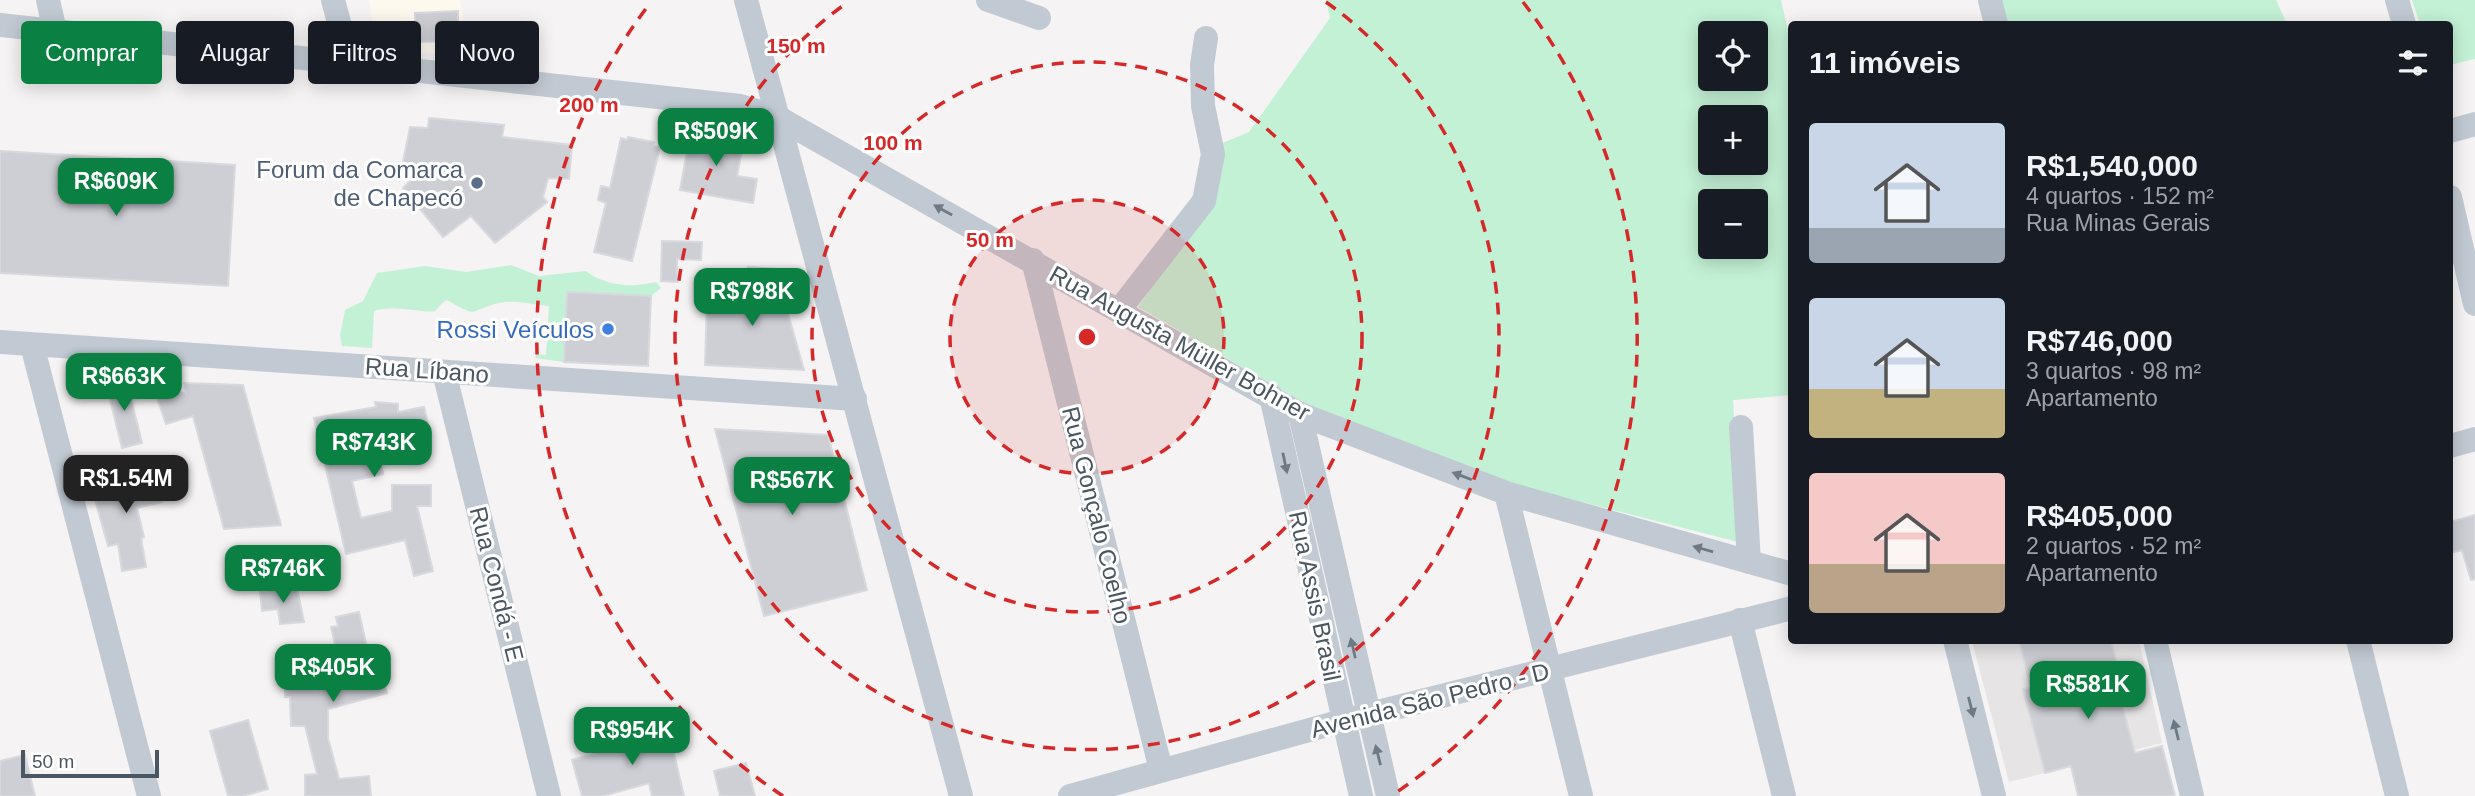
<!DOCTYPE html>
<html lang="pt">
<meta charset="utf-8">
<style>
:root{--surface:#171b24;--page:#242831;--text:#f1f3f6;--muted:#9ea1a6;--accent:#0b8043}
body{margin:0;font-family:Helvetica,sans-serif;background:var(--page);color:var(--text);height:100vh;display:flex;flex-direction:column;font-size:26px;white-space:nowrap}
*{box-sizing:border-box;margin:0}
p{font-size:23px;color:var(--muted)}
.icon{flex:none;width:38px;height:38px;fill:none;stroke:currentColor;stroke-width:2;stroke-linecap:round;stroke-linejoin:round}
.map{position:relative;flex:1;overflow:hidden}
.drawer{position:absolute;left:1788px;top:21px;width:665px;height:623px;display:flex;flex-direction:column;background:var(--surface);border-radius:7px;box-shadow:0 4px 18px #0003}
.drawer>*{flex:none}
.top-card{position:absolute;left:21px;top:21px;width:665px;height:63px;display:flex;gap:14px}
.fabs{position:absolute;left:1698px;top:21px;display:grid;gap:14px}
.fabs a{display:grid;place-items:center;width:70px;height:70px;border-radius:7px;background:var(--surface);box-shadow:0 4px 18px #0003;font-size:35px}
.scale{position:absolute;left:21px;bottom:18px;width:138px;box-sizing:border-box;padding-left:7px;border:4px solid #4a5661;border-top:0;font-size:19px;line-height:24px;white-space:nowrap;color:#4a5661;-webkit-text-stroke:5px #fff;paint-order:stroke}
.price{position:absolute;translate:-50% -60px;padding:0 16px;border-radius:14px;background:var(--accent);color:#fff;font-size:23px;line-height:46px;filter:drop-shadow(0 2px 4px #0008)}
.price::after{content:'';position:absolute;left:50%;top:42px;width:21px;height:16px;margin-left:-10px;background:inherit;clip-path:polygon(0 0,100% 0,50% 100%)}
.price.active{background:#222;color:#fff}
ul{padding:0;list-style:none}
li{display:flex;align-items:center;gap:21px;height:175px;padding:0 21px}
li span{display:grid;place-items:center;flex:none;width:196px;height:140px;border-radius:7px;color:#555}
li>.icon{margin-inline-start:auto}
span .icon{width:84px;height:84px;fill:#fffc;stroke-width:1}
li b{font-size:30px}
h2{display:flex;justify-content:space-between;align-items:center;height:84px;padding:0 21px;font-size:30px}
.pill{padding:0 24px;border-radius:7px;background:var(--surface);box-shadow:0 4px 18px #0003;font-size:24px;line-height:63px}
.pill.active{background:var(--accent);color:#fff}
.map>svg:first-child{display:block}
</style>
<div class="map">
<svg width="2475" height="796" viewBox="0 0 2475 796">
<rect width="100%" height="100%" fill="#f5f3f3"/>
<path fill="#fdf9ef" d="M 369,0 L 460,0 L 470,58 L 377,48 Z"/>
<path fill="#e6e4e5" d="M 1972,641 L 2139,641 L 2162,743 L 2009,782 Z"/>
<g fill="#c3f1d5" fill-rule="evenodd">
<path d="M 1326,0 L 1781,0 L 1792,49 L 1792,395 L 1733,400 L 1742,543 L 1512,484 L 1307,404 L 1138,307 L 1212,201 L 1218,145 L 1249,132 L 1330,18 ZM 1710,33 L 1755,33 L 1755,79 L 1710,79 ZM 1710,117 L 1755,117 L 1755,163 L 1710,163 ZM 1710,201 L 1755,201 L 1755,247 L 1710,247 Z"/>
<path d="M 1997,0 L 2276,0 L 2287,24 L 2003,24 Z"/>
<path d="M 2412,0 L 2475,0 L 2475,59 L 2450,65 L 2450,24 L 2420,24 Z"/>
<path d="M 511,265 L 539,276 L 586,271 C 605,286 632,288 656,282 L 661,288 L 651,296 L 567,293 L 564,362 L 535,358 L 536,354 L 546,355 L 549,306 C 535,305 513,299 499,303 C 467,311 480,319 447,300 C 440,303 440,307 435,311 C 430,314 393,304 374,311 L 372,348 L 342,346 L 340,335 L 345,310 L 363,301 L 377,273 L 425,266 L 466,272 Z"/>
</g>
<g fill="#cdcfd5" stroke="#d7d9de" stroke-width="2">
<path d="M 458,11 L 458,41 L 416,42 L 415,13 Z"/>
<path d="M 429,118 L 504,125 L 502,137 L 572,145 L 569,179 L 548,178 L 543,197 L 547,202 L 495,243 L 471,216 L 443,237 L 403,188 L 424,167 L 403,162 L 410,127 L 428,128 Z"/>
<path d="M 691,130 L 744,139 L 737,176 L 757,179 L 753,203 L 680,190 Z"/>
<path d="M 628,137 L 654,142 L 653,146 L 660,147 L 632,261 L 594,252 L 606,203 L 598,200 L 601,186 L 610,188 L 621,138 L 627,140 Z"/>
<path d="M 0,151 L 235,165 L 228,286 L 0,273 Z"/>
<path d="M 662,241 L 702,242 L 701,260 L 677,259 L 677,282 L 661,281 Z"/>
<path d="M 748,267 L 777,269 L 776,303 L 785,303 L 804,370 L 705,365 L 707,301 L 746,302 Z"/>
<path d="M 567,292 L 651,296 L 648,366 L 564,362 Z"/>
<path d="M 126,379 L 142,443 L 122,448 L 106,383 Z"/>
<path d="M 184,383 L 243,385 L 281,525 L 224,529 L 193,416 L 166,424 L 154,389 L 186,393 Z"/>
<path d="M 375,402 L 398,404 L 398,412 L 424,407 L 430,433 L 403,439 L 402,433 L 375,439 L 383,474 L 352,481 L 361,518 L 392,511 L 392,485 L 431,485 L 431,506 L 417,506 L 433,571 L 414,576 L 405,540 L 346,554 L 314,418 L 376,407 Z"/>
<path d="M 715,429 L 828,435 L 867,590 L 764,616 Z"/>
<path d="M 156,474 L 162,502 L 137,508 L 144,537 L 141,538 L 146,567 L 122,571 L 118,544 L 108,546 L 91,485 Z"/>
<path d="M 2475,515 L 2475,579 L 2471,580 L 2462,550 L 2450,553 L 2450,522 Z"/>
<path d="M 297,588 L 304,622 L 280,624 L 278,609 L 262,611 L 260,591 Z"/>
<path d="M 359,612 L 370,661 L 373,660 L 377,673 L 381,672 L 387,693 L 328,709 L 328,738 L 339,779 L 369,776 L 371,796 L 305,796 L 305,775 L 317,774 L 305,726 L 291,726 L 290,697 L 285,697 L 285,665 L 340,666 L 331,627 L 338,626 L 336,617 Z"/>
<path d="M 2019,640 L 2111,640 L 2117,665 L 2112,667 L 2135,753 L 2162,746 L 2175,796 L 2078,796 L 2071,766 L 2045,773 L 2023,689 L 2031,688 Z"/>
<path d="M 248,720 L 268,789 L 243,796 L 228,796 L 210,731 Z"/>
<path d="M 667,724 L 684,796 L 652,796 L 649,783 L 603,796 L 582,796 L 572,760 L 639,741 L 637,732 Z"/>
<path d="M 25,755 L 35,796 L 0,796 L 0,761 Z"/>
<path d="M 746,763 L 755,796 L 720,796 L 714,771 Z"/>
</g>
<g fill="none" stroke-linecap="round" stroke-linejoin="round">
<g stroke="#c1cad2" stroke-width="24">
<path d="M 48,0 L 55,31"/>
<path d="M 333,0 L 350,63"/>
<path d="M 746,0 L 961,796"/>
<path d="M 988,0 L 1039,18"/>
<path d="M 1990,0 L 1996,24"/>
<path d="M 2397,0 L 2404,24"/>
<path d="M 0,25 L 740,106 L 777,117 L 1300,414 L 1506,493 L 1792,574"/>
<path d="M 2450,131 L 2475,124"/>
<path d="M 2450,197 L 2475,304"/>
<path d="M 1033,260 L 1161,770"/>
<path d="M 1120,309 L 1204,201 L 1213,154 L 1203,106 L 1202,65 L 1206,38"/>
<path d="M 0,342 L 855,399"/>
<path d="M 32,345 L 149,796"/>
<path d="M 444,372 L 549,796"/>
<path d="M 1271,396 L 1361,796"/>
<path d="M 1300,414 L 1388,796"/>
<path d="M 1741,427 L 1749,562"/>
<path d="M 2450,446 L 2475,439"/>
<path d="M 1506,493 L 1581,796"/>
<path d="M 1740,620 L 1784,796"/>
<path d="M 1955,640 L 1994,796"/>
<path d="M 2155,640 L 2192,796"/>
<path d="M 2358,640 L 2397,796"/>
<path d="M 1070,796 L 1342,721 L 1792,608"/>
</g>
</g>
<defs><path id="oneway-solid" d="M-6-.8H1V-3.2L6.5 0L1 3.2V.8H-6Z" transform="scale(1.75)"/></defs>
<g fill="#6e7983">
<use href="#oneway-solid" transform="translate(943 210) rotate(-151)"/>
<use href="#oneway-solid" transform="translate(1285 463) rotate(78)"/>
<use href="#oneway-solid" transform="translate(1462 476) rotate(-159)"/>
<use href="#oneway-solid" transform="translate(1703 549) rotate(-164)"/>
<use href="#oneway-solid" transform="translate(1353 648) rotate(-103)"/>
<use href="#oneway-solid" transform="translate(1971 707) rotate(76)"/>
<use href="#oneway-solid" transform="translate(2176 730) rotate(-104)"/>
<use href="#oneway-solid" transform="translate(1378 755) rotate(-104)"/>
</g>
<circle cx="1087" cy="337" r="137" fill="#d62828" fill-opacity=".12"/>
<g fill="none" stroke="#d62828" stroke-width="3.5" stroke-dasharray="12 9">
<circle cx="1087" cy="337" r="137"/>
<circle cx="1087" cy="337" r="275"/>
<path d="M1326 2A412 412 0 1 1 848 2"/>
<path d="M783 796A550 550 0 0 1 651 2M1523 2A550 550 0 0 1 1391 796"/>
</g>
<circle fill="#5c6f8a" stroke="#fff" stroke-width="2.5" cx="477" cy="183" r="7"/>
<circle fill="#3f7fe0" stroke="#fff" stroke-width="2.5" cx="608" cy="329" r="7"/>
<g text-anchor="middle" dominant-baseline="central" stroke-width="6" stroke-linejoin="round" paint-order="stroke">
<g font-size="24" fill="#4e5e75" stroke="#fff" text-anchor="end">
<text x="463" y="169">Forum da Comarca<tspan x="463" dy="28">de Chapecó</tspan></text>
</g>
<g font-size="24" fill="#366cbe" stroke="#fff" text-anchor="end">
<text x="594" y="329">Rossi Veículos</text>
</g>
<g font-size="24" fill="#4a5661" stroke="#fff">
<text transform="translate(1180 343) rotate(29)">Rua Augusta Müller Bohner</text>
<text transform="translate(427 370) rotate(4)">Rua Líbano</text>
<text transform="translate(1097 515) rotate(76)">Rua Gonçalo Coelho</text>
<text transform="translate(497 584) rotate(76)">Rua Condá - E</text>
<text transform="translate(1315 596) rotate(78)">Rua Assis Brasil</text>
<text transform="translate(1430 700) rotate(-14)">Avenida São Pedro - D</text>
</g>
</g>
<circle cx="1087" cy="337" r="10" fill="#d62828" stroke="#fff" stroke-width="3.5"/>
<g font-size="21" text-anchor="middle" font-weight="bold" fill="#d62828" stroke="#fff" stroke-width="6" stroke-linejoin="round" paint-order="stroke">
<text x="796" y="53">150 m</text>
<text x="589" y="112">200 m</text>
<text x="893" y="150">100 m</text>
<text x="990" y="247">50 m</text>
</g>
</svg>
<div class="fabs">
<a><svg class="icon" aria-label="locate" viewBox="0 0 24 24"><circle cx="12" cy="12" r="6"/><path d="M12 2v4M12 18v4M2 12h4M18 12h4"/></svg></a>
<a>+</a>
<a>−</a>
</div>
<div class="scale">50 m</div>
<b class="price" style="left:716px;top:168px">R$509K</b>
<b class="price" style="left:116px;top:218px">R$609K</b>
<b class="price" style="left:752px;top:328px">R$798K</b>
<b class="price" style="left:124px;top:413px">R$663K</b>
<b class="price" style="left:374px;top:479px">R$743K</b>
<b class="price active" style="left:126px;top:515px">R$1.54M</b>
<b class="price" style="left:792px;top:517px">R$567K</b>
<b class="price" style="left:283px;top:605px">R$746K</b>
<b class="price" style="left:333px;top:704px">R$405K</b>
<b class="price" style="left:2088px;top:721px">R$581K</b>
<b class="price" style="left:632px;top:767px">R$954K</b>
<div class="top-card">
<a class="pill active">Comprar</a>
<a class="pill">Alugar</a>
<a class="pill">Filtros</a>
<a class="pill">Novo</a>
</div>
<section class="drawer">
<h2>11 imóveis<svg class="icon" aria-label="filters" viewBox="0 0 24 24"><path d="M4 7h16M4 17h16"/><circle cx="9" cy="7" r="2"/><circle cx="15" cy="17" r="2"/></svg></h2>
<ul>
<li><span style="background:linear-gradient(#c9d6e8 75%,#9aa5b1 0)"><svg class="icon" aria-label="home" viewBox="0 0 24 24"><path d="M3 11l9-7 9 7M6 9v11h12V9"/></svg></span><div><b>R$1,540,000</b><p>4 quartos · 152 m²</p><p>Rua Minas Gerais</p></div></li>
<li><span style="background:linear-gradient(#c9d6e8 65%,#c2b280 0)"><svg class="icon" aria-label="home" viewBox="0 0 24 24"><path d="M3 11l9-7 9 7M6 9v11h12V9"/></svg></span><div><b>R$746,000</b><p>3 quartos · 98 m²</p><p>Apartamento</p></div></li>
<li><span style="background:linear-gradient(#f6c9c9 65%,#b9a48a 0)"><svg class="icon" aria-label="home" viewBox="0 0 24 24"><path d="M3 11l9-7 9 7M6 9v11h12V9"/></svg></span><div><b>R$405,000</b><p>2 quartos · 52 m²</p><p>Apartamento</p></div></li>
</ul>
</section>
</div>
